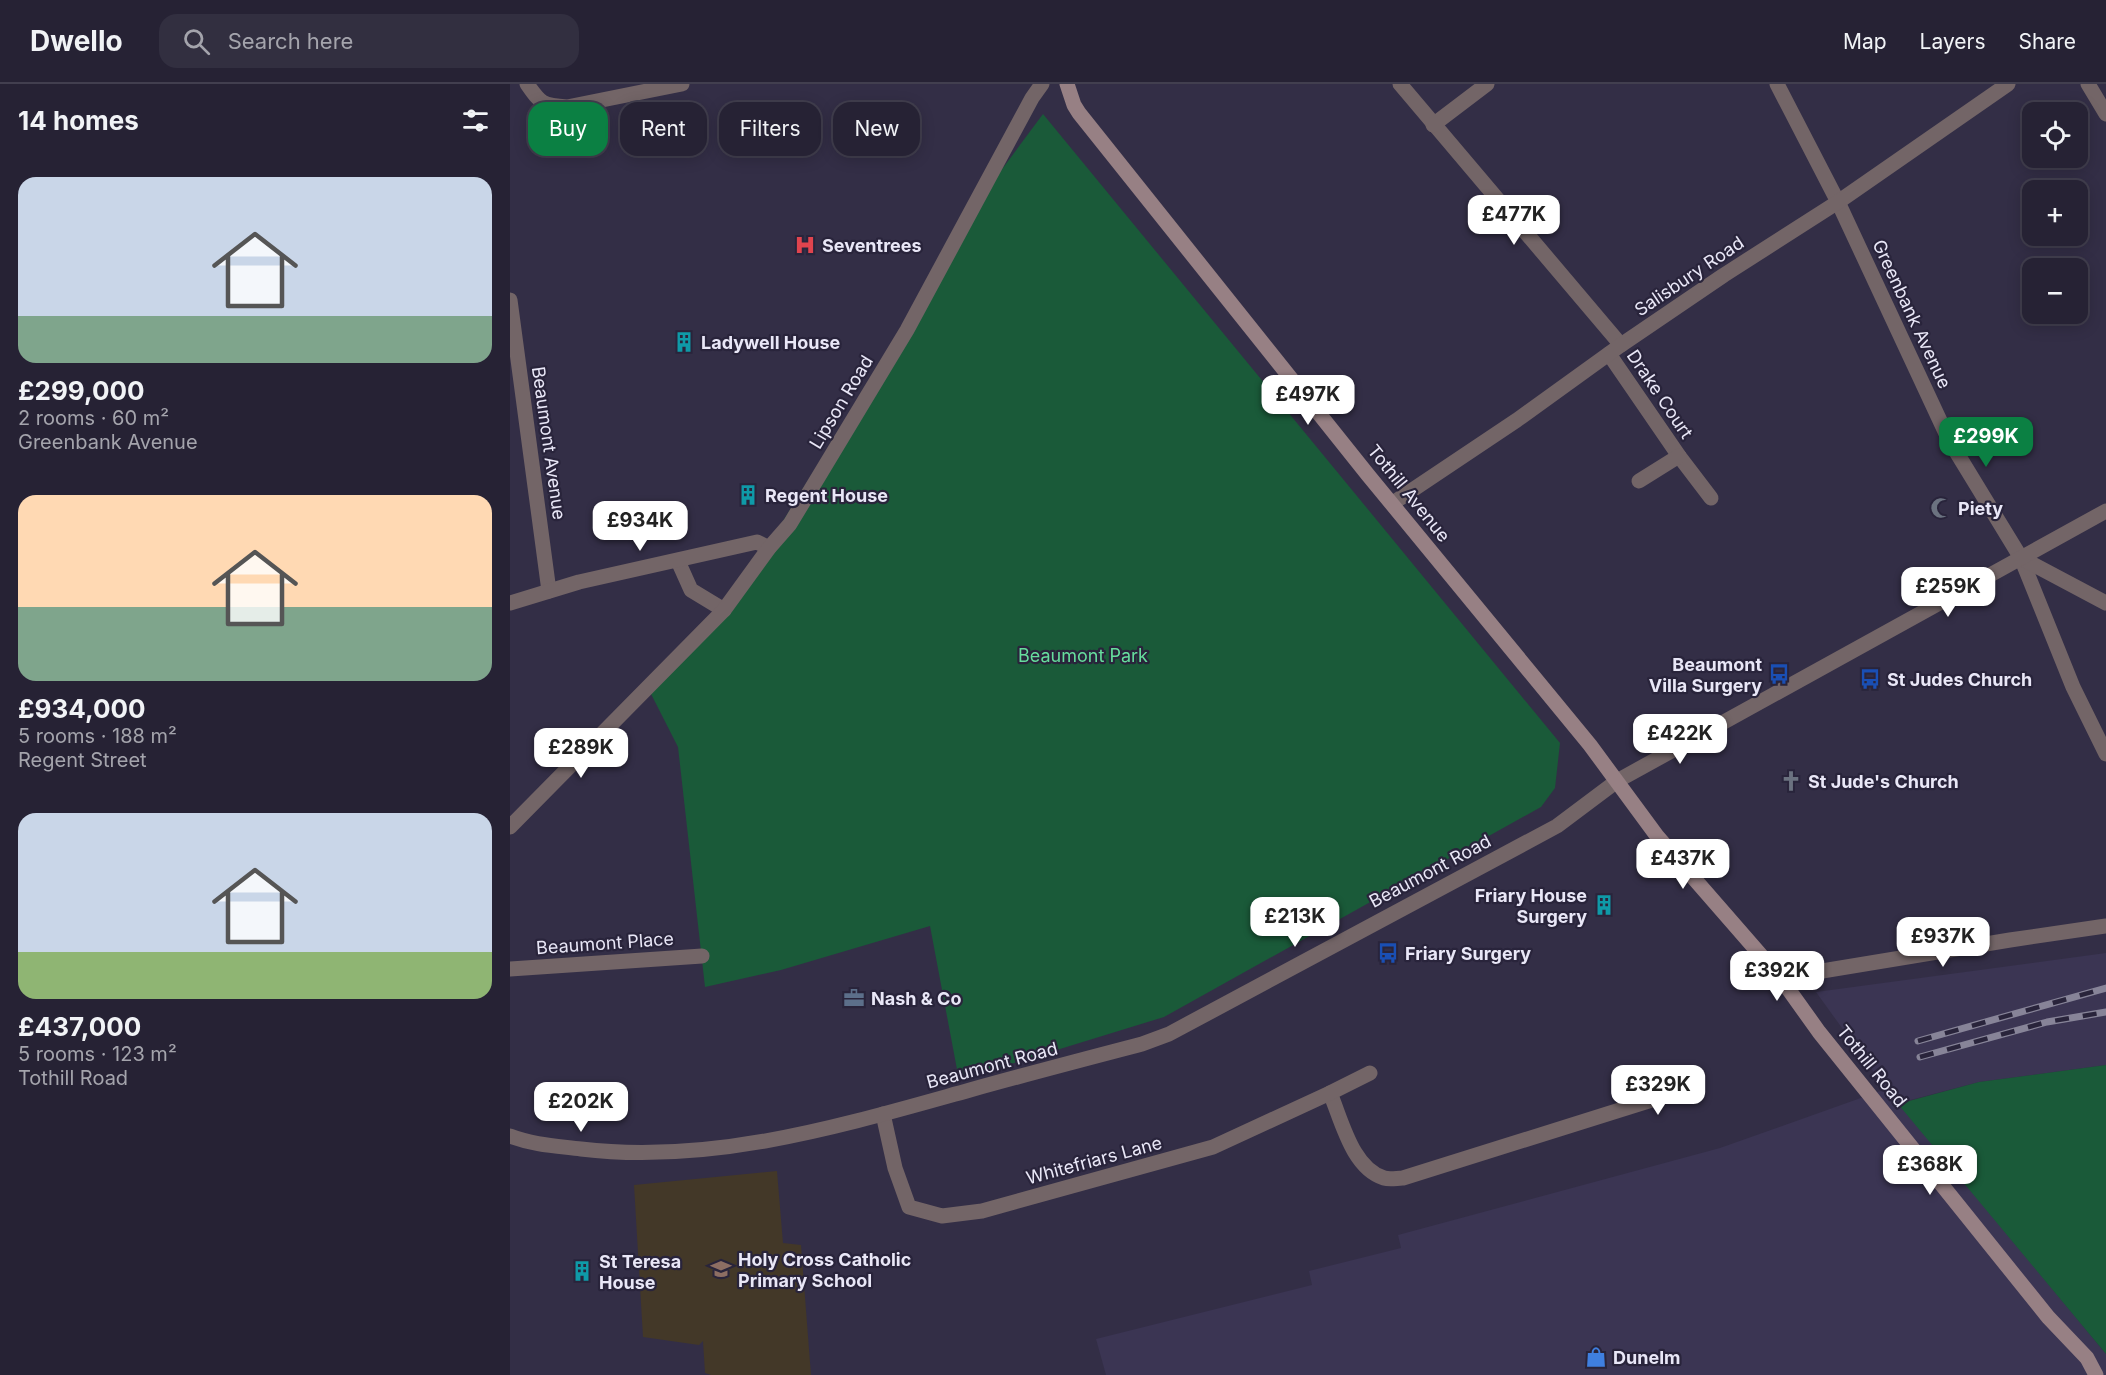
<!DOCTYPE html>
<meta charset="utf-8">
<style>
:root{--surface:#262234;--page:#322f40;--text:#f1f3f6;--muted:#a4a4ac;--line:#423f4f;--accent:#0b8043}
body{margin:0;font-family:Inter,sans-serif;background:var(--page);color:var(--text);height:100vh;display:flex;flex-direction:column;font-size:22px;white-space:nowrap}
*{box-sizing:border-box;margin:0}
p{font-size:20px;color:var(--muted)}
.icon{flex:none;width:33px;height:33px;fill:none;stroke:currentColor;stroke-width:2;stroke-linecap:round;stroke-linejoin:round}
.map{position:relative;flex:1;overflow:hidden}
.drawer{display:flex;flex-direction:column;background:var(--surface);width:510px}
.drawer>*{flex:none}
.banner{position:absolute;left:18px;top:18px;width:570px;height:54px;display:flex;gap:12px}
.tools{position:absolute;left:1512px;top:18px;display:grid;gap:12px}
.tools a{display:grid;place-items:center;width:66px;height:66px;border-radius:12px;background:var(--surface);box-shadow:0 3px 15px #0003,0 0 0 2px var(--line);font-size:30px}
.price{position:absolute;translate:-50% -51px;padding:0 14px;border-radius:12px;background:#fff;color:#222;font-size:20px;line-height:39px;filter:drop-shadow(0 2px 3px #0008)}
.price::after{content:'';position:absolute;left:50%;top:36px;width:18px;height:14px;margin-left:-9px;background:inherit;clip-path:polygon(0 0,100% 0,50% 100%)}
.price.on{background:var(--accent);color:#fff}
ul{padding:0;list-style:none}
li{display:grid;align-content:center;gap:12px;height:318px;padding:0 18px}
li span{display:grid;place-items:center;height:186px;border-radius:18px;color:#555}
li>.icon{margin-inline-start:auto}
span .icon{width:108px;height:108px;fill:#fffc;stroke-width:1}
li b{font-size:26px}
h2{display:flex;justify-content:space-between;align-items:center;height:72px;padding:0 18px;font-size:26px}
.chip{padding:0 21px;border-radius:18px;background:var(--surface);box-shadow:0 3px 15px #0003,0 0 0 2px var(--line);font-size:21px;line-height:54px}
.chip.on{background:var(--accent);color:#fff}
header{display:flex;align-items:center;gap:36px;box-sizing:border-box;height:84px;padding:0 30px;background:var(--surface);border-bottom:2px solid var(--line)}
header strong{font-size:28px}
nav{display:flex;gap:33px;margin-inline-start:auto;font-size:21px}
.search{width:420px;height:54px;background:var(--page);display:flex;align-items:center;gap:15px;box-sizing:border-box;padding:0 21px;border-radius:18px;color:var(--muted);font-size:22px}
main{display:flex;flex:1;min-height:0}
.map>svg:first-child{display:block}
</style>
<header>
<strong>Dwello</strong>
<div class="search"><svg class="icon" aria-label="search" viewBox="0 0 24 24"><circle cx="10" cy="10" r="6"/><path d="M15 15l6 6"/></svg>Search here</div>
<nav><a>Map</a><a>Layers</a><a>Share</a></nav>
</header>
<main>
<section class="drawer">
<h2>14 homes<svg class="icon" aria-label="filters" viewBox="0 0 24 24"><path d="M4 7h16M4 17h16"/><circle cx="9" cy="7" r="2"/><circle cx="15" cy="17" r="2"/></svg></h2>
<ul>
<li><span style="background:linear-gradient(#c9d6e8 75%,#7fa58c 0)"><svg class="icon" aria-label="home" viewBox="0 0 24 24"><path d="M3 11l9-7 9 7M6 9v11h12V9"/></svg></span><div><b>£299,000</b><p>2 rooms · 60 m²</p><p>Greenbank Avenue</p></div></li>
<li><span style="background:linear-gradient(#ffd9b3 60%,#7fa58c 0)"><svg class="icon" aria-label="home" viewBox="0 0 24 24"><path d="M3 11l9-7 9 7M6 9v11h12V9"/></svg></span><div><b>£934,000</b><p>5 rooms · 188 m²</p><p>Regent Street</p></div></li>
<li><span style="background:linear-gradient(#c9d6e8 75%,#8fb573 0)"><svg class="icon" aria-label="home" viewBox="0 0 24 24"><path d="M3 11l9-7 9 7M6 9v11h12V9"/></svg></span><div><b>£437,000</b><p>5 rooms · 123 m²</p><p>Tothill Road</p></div></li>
</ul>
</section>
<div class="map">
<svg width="1596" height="1291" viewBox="0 0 1596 1291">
<rect width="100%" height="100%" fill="#332e46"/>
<path fill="#3b3553" d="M 1596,869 L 1596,981 L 1469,998 L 1389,1019 L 1596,1270 L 1596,1291 L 596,1291 L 586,1255 L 802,1201 L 799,1187 L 891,1164 L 888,1151 L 1210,1064 L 1376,1005 L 1306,908 Z"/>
<path fill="#433828" d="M 267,1087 L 273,1159 L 291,1161 L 301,1291 L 201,1291 L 195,1289 L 193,1257 L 189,1261 L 133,1253 L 124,1101 Z"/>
<g fill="#1a5a39">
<path d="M 533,30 L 1050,659 L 1045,704 L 1031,723 L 654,933 L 449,996 L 420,842 L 271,886 L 195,903 L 168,663 L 140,608 L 217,528 L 478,104 Z"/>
<path d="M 1596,981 L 1596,1270 L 1388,1020 L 1469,998 Z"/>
</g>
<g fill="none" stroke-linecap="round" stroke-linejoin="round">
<g stroke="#736567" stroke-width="15">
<path d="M 17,0 C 31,20 32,21 57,23 L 172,0"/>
<path d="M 890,0 L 1111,261"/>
<path d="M 1267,0 L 1328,118 L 1439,356 L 1511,474 L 1563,603 L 1596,670"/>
<path d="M 1578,0 L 1596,30"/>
<path d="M 923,41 L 977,0"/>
<path d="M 0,216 L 39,507"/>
<path d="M 1099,270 L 1169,372 L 1201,414"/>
<path d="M 1129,397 L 1169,372"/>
<path d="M 883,419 L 1007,336 L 1111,261 L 1214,191 L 1328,118 L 1498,0"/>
<path d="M 1511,474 L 1596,519"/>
<path d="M 168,477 L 181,506 L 214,526"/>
<path d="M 0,519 L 69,498 L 247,458 L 259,464"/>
<path d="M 0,743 L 214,526 L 259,464 L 280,440 L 397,246 L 522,14 L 532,0"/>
<path d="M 0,885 L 192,872"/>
<path d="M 1269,892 L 1294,890 L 1500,856 L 1596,842"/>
<path d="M 820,1009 C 832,1037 842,1084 874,1094 C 880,1096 887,1094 893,1094 L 1183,1003"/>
<path d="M 373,1030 L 385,1084 L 399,1123 L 432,1132 L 472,1127 L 703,1063 L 820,1009 L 860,989"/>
<path d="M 0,1052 C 23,1061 47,1062 71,1065 C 203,1081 334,1041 460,1006 C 517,990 575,975 632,960 L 659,950 L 1047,742 L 1107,697 L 1596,427"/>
</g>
<path stroke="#978084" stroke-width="15" d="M 557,0 L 564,21 L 569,29 L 858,391 L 1080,661 L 1147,752 L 1269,892 L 1309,948 L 1538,1233 L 1577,1274 L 1586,1291"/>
<g stroke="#878498" stroke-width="7">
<g id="rail">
<path d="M 1408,957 L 1596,904"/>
<path d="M 1410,973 L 1537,938 L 1596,928"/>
</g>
</g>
<use href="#rail" stroke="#29243b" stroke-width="4.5" stroke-dasharray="14" stroke-linecap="butt"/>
</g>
<defs>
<g id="hospital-bare" transform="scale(1.62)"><path d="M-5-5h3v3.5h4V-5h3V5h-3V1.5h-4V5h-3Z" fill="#e0444e" stroke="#29243b" stroke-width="2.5" paint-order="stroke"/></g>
<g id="building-bare" transform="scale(1.62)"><path d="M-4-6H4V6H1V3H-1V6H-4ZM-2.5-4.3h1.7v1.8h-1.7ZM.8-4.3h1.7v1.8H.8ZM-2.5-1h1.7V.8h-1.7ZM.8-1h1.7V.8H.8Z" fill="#0f9aa8" stroke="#29243b" stroke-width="2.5" paint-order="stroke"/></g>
<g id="mosque-bare" transform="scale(1.62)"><path d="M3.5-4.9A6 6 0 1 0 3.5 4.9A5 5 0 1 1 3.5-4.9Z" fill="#6b7280" stroke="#29243b" stroke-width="2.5" paint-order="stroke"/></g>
<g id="bus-bare" transform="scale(1.62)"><path d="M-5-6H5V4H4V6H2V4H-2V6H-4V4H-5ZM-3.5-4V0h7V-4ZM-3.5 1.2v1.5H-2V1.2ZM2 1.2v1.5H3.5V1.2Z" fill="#1a4fb4" stroke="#29243b" stroke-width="2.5" paint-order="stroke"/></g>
<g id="church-bare" transform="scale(1.62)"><path d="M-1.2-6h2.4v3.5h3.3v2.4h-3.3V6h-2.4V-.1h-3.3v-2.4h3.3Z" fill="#6b7280" stroke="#29243b" stroke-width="2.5" paint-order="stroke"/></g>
<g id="office-bare" transform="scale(1.62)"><path d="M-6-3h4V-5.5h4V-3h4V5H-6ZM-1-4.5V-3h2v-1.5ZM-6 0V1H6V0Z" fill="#5c6f8a" stroke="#29243b" stroke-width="2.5" paint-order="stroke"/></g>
<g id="school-bare" transform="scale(1.62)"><path d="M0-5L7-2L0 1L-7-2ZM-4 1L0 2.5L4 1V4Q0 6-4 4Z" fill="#8d6e63" stroke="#29243b" stroke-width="2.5" paint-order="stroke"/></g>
<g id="shop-bare" transform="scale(1.62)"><path d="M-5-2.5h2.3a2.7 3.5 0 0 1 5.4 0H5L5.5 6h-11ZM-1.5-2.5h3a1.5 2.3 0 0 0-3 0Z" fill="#3f7fe0" stroke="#29243b" stroke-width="2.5" paint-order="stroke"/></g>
</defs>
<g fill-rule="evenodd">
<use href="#hospital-bare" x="295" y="161"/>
<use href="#building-bare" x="174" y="258"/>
<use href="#building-bare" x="238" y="411"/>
<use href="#mosque-bare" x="1431" y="424"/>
<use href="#bus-bare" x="1269" y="590"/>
<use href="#bus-bare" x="1360" y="595"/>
<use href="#church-bare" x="1281" y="697"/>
<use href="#building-bare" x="1094" y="821"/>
<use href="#bus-bare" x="878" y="869"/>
<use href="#office-bare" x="344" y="914"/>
<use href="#school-bare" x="211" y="1185"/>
<use href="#building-bare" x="72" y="1187"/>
<use href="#shop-bare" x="1086" y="1273"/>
</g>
<g text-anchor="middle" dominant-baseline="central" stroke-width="4.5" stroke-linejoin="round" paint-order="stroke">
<g font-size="18" font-weight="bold" fill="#e9e7f7" stroke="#29243b" text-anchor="start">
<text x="312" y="161">Seventrees</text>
<text x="191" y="258">Ladywell House</text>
<text x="255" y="411">Regent House</text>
<text x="1448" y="424">Piety</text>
<text x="1252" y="580" text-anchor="end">Beaumont<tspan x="1252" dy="21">Villa Surgery</tspan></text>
<text x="1377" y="595">St Judes Church</text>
<text x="1298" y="697">St Jude's Church</text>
<text x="1077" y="811" text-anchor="end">Friary House<tspan x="1077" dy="21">Surgery</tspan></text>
<text x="895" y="869">Friary Surgery</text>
<text x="361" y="914">Nash &amp; Co</text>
<text x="228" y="1175">Holy Cross Catholic<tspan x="228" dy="21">Primary School</tspan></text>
<text x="89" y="1177">St Teresa<tspan x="89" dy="21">House</tspan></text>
<text x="1103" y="1273">Dunelm</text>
</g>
<g font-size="18" fill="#e9e7f7" stroke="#29243b">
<text transform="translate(1179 192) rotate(-34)">Salisbury Road</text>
<text transform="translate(1402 230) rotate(65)">Greenbank Avenue</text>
<text transform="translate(1150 310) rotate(56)">Drake Court</text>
<text transform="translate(331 318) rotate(-59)">Lipson Road</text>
<text transform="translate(39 359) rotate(82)">Beaumont Avenue</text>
<text transform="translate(899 409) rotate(51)">Tothill Avenue</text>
<text transform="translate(920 787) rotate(-28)">Beaumont Road</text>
<text transform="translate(95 859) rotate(-4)">Beaumont Place</text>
<text transform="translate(482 981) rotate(-15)">Beaumont Road</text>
<text transform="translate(1362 982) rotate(51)">Tothill Road</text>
<text transform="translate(584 1076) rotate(-15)">Whitefriars Lane</text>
</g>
<g font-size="18" fill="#66de9d" stroke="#29243b">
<text x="573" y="571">Beaumont Park</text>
</g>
</g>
</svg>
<div class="tools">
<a><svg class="icon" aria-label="locate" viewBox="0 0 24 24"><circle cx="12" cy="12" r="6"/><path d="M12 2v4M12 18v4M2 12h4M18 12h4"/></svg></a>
<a>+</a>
<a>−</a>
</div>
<b class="price" style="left:1004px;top:162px">£477K</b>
<b class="price" style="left:798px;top:342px">£497K</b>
<b class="price on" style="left:1476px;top:384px">£299K</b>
<b class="price" style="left:130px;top:468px">£934K</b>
<b class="price" style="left:1438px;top:534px">£259K</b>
<b class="price" style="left:1170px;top:681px">£422K</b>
<b class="price" style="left:71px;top:695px">£289K</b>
<b class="price" style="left:1173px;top:806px">£437K</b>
<b class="price" style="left:785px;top:864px">£213K</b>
<b class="price" style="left:1433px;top:884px">£937K</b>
<b class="price" style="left:1267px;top:918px">£392K</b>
<b class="price" style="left:1148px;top:1032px">£329K</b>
<b class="price" style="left:71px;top:1049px">£202K</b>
<b class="price" style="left:1420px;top:1112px">£368K</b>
<div class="banner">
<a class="chip on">Buy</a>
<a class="chip">Rent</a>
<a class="chip">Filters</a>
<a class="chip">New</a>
</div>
</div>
</main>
